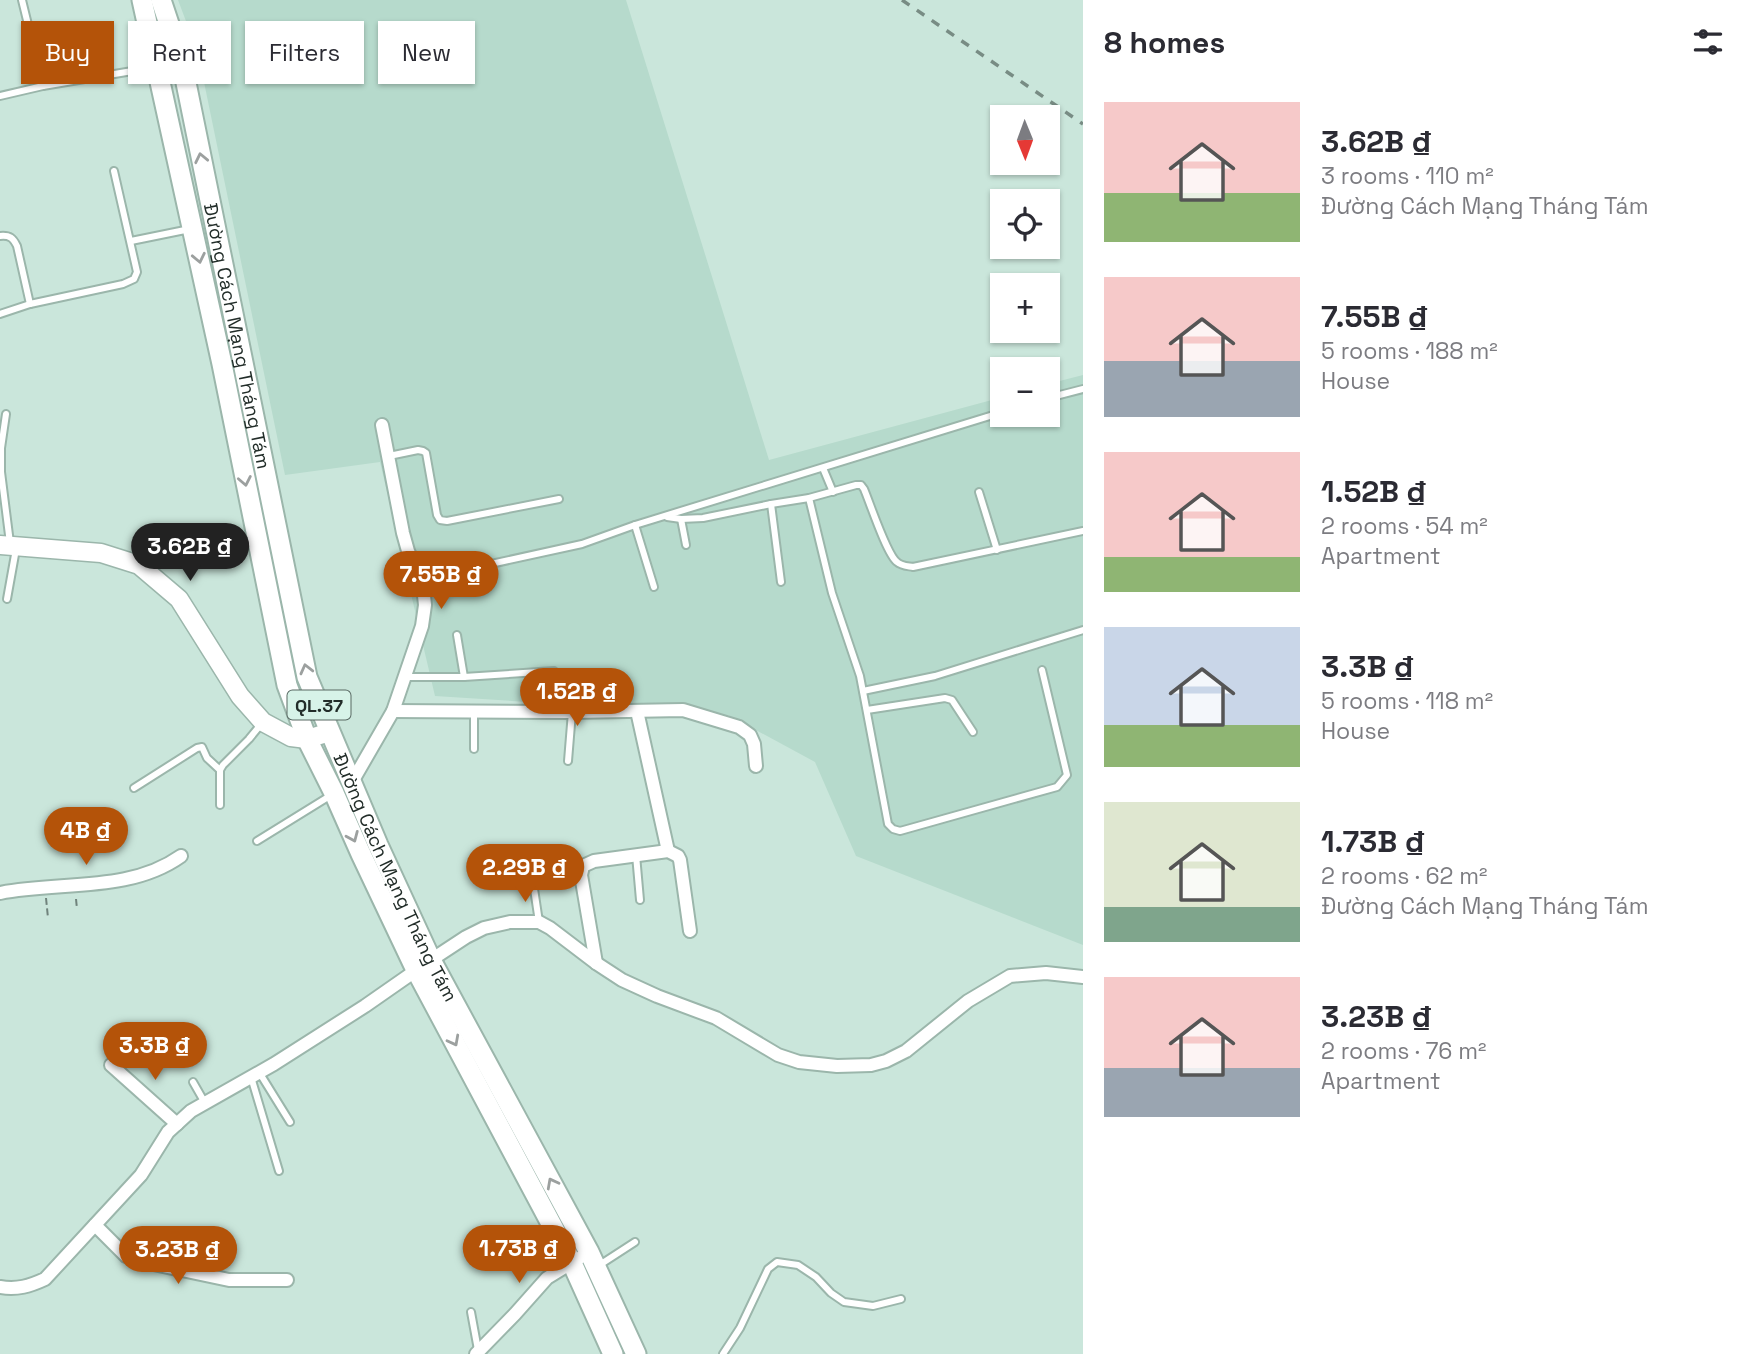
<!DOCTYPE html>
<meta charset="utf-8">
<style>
:root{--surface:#fff;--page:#f7f7f7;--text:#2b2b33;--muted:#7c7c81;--accent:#b45309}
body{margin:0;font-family:"Space Grotesk",sans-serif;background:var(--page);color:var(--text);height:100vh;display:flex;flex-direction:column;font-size:26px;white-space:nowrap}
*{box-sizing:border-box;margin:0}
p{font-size:23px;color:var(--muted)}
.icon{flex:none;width:38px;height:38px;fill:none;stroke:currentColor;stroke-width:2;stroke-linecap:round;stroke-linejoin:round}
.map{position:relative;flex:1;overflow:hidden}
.sheet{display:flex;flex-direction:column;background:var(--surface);width:665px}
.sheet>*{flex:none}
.banner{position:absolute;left:21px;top:21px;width:665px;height:63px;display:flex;gap:14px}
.needle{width:46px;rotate:179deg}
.fabs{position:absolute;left:990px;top:105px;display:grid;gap:14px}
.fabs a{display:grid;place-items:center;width:70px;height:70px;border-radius:0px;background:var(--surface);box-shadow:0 2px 5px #0004;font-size:35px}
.price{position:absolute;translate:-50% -60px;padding:0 16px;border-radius:24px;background:var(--accent);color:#fff;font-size:23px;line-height:46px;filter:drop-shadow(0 2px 4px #0008)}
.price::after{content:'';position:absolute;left:50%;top:42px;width:21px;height:16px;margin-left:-10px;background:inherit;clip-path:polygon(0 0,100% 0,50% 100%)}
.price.on{background:#222;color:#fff}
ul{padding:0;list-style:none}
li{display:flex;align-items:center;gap:21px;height:175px;padding:0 21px}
li span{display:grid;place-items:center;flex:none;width:196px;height:140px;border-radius:0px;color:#555}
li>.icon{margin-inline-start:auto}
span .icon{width:84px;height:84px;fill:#fffc;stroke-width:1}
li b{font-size:30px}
h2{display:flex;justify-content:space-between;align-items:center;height:84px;padding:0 21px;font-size:30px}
.pill{padding:0 24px;border-radius:0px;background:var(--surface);box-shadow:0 2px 5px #0004;font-size:24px;line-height:63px}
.pill.on{background:var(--accent);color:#fff}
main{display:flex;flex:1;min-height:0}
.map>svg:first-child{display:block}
</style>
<main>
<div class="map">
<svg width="1083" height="1354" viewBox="0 0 1083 1354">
<rect width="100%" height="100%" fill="#cae6db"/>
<path fill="#b6dacc" d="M 178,0 L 626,0 L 769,460 L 1003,397 L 1003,415 L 1048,415 L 1048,384 L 1083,375 L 1083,945 L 856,856 L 815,762 L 728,715 L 435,696 L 380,462 L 285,475 L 198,53 Z"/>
<path fill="#e6a8c7" d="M 106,27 L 112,52 L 48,66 L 42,40 Z"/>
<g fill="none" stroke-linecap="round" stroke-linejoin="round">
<g stroke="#9bb6ab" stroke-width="10">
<g id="service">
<path d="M 22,0 L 43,86"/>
<path d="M 0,96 L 43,86 L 180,63"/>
<path d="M 0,236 C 10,235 13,238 17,246 L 30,304"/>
<path d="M 131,241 L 190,229"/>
<path d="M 0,314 L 30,304 L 123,284 L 134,279 L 137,272 L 114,171"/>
<path d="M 1048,398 L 1083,389"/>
<path d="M 6,414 L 1,448 L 1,472 L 10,543"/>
<path d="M 389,456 L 418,450 L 423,451 L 426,453 L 437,515 L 440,520 L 447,521 L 559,499"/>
<path d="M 823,468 L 833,492"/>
<path d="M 979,492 L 997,550"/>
<path d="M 809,498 L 832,593 L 860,676 L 888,824 L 893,829 L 900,831 L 1057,787 L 1067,775 L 1042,670"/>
<path d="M 771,504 L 781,582"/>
<path d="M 667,517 L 681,519 L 703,518 L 771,504 L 809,498 L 856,485 L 861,485 L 864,489 C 870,503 887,555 897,562 C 901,566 908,566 913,567 L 1083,531"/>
<path d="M 681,519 L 686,545"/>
<path d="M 635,525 L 654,587"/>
<path d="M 140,563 L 150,548 L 172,528"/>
<path d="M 419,577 L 468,569 L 582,544 L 635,525 L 1003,412"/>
<path d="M 7,599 L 16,549"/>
<path d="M 457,635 L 464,677"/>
<path d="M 405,677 L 464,677 L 554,671"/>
<path d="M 863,691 L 935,676 L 1083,630"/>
<path d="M 867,710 L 945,698 L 952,700 L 973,732"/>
<path d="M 474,749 L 474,711"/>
<path d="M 568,761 L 572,712"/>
<path d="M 134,788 L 197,748 L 202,747 L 207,758 L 220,770"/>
<path d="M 220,805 L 220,770 L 223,765 L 249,739 L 262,723"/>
<path d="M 257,841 L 333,794"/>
<path d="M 636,855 L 640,900"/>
<path d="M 533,882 L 539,922"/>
<path d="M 259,1072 L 290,1122"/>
<path d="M 251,1077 L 279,1171"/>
<path d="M 193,1082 L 205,1103"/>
<path d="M 598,1266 L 635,1242"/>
<path d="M 471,1312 L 478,1350"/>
<path d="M 723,1354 L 740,1328 L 768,1269 L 777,1262 L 798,1265 L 816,1277 L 831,1293 L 844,1302 L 873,1306 L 901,1299"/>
</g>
</g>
<g stroke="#9bb6ab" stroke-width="16">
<g id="minor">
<path d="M 393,711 L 572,712 L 683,710 L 739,727 L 750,735 L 754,744 L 756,766"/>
<path d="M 637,711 L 668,851"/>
<path d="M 352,782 L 393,711 L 422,626 L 425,605 L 423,586 L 408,551 L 403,533 L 382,425"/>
<path d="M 0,893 C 60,881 129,893 181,856"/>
<path d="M 596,963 L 581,875 L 583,866 L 594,861 L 668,851 L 678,856 L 680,860 L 690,931"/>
<path d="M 111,1065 L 177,1124"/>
<path d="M 95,1225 L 126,1256 L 135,1260 L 229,1280 L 287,1280"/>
<path d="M 0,1287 C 17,1290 30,1286 45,1279 L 141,1175 L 168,1132 L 191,1111 L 274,1064 L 365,1006 L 431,960 L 466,937 L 484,928 L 510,922 L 539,922 L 550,928 L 596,963 L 622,980 L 657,996 L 716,1018 L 778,1055 L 799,1062 L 837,1066 L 871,1065 L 886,1061 L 906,1051 L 968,1001 L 1010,976 L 1046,973 L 1083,977"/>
<path d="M 476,1354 L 515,1314 L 547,1278 L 589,1252"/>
</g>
</g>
<g stroke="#9bb6ab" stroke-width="21">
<path id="secondary" d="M 0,545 L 101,553 L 139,565 L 179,599 L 240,696 L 263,722 L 291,737 L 307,739 L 330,732"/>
</g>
<g stroke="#9bb6ab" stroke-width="23">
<g id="primary">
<path d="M 142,0 L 222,364 L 287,685 L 307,739 L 334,793 L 361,854 L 416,970 L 572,1263 L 613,1354"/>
<path id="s1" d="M 161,0 L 182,63 L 307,677 L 378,845 L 431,960 L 589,1252 L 636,1354"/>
</g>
</g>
<g stroke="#70837c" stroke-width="2" stroke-dasharray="7 3.5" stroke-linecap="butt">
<path d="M 46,898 L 48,918"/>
<path d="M 76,899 L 77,909"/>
</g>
<use href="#service" stroke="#fff" stroke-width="6"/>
<use href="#minor" stroke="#fff" stroke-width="12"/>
<use href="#secondary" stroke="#fff" stroke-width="18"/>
<use href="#primary" stroke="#fff" stroke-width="19"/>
<path stroke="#788c84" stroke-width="3.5" stroke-dasharray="9 9" stroke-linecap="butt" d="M 902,0 L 1083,124"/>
</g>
<defs><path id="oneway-chevron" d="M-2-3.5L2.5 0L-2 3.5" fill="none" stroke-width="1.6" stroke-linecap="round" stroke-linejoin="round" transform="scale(1.75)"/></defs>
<g stroke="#9ca09f">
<use href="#oneway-chevron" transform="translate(201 158) rotate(-102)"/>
<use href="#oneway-chevron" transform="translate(199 258) rotate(78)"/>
<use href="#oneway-chevron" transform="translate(245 481) rotate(79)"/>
<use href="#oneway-chevron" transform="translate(306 669) rotate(-104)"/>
<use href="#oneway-chevron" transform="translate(353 837) rotate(67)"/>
<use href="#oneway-chevron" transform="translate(454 1041) rotate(62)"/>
<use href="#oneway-chevron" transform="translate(552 1183) rotate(-118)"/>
</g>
<g text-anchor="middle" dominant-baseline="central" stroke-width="5" stroke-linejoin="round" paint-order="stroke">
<rect fill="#d7f3e8" stroke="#586862" stroke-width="2" x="287.5" y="690.5" width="63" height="29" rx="5"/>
<g font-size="18" font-weight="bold" fill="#222d29">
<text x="319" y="705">QL.37</text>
</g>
<g font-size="19" fill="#222d29" stroke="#d7f3e8">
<text stroke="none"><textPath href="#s1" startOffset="345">Đường Cách Mạng Tháng Tám</textPath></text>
<text stroke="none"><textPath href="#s1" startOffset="912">Đường Cách Mạng Tháng Tám</textPath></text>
</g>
</g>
</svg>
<div class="fabs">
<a><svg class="needle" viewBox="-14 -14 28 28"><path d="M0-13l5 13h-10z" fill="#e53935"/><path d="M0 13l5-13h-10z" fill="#7c7c81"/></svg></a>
<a><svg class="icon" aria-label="locate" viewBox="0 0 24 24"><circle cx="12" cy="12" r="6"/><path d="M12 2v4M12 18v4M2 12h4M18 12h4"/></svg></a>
<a>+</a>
<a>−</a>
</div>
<b class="price on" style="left:190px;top:583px">3.62B ₫</b>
<b class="price" style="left:441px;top:611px">7.55B ₫</b>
<b class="price" style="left:577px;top:728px">1.52B ₫</b>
<b class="price" style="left:86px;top:867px">4B ₫</b>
<b class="price" style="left:525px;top:904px">2.29B ₫</b>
<b class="price" style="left:155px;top:1082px">3.3B ₫</b>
<b class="price" style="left:519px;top:1285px">1.73B ₫</b>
<b class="price" style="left:178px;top:1286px">3.23B ₫</b>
<div class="banner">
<a class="pill on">Buy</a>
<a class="pill">Rent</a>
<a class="pill">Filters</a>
<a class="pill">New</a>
</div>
</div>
<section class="sheet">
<h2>8 homes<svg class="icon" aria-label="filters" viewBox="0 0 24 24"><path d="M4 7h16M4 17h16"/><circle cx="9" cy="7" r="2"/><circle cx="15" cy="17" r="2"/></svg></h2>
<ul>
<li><span style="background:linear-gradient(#f6c9c9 65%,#8fb573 0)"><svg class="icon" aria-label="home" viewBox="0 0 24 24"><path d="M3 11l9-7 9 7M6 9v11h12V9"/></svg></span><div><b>3.62B ₫</b><p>3 rooms · 110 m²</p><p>Đường Cách Mạng Tháng Tám</p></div></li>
<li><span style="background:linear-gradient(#f6c9c9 60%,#9aa5b1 0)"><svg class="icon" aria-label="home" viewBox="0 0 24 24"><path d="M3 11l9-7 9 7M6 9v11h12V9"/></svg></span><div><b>7.55B ₫</b><p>5 rooms · 188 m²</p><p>House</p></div></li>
<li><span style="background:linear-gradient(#f6c9c9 75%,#8fb573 0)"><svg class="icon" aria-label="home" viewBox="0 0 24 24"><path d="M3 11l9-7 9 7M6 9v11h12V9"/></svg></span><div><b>1.52B ₫</b><p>2 rooms · 54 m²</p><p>Apartment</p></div></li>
<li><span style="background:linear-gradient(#c9d6e8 70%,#8fb573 0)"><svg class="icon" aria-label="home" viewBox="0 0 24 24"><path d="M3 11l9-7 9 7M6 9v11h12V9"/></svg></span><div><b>3.3B ₫</b><p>5 rooms · 118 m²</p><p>House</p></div></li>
<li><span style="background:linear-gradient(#dfe7d0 75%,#7fa58c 0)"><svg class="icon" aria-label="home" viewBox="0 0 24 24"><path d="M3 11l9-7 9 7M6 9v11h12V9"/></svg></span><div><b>1.73B ₫</b><p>2 rooms · 62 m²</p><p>Đường Cách Mạng Tháng Tám</p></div></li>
<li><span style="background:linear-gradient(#f6c9c9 65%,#9aa5b1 0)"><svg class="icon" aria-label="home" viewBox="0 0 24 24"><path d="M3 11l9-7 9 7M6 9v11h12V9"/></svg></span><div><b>3.23B ₫</b><p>2 rooms · 76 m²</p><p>Apartment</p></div></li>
</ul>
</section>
</main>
